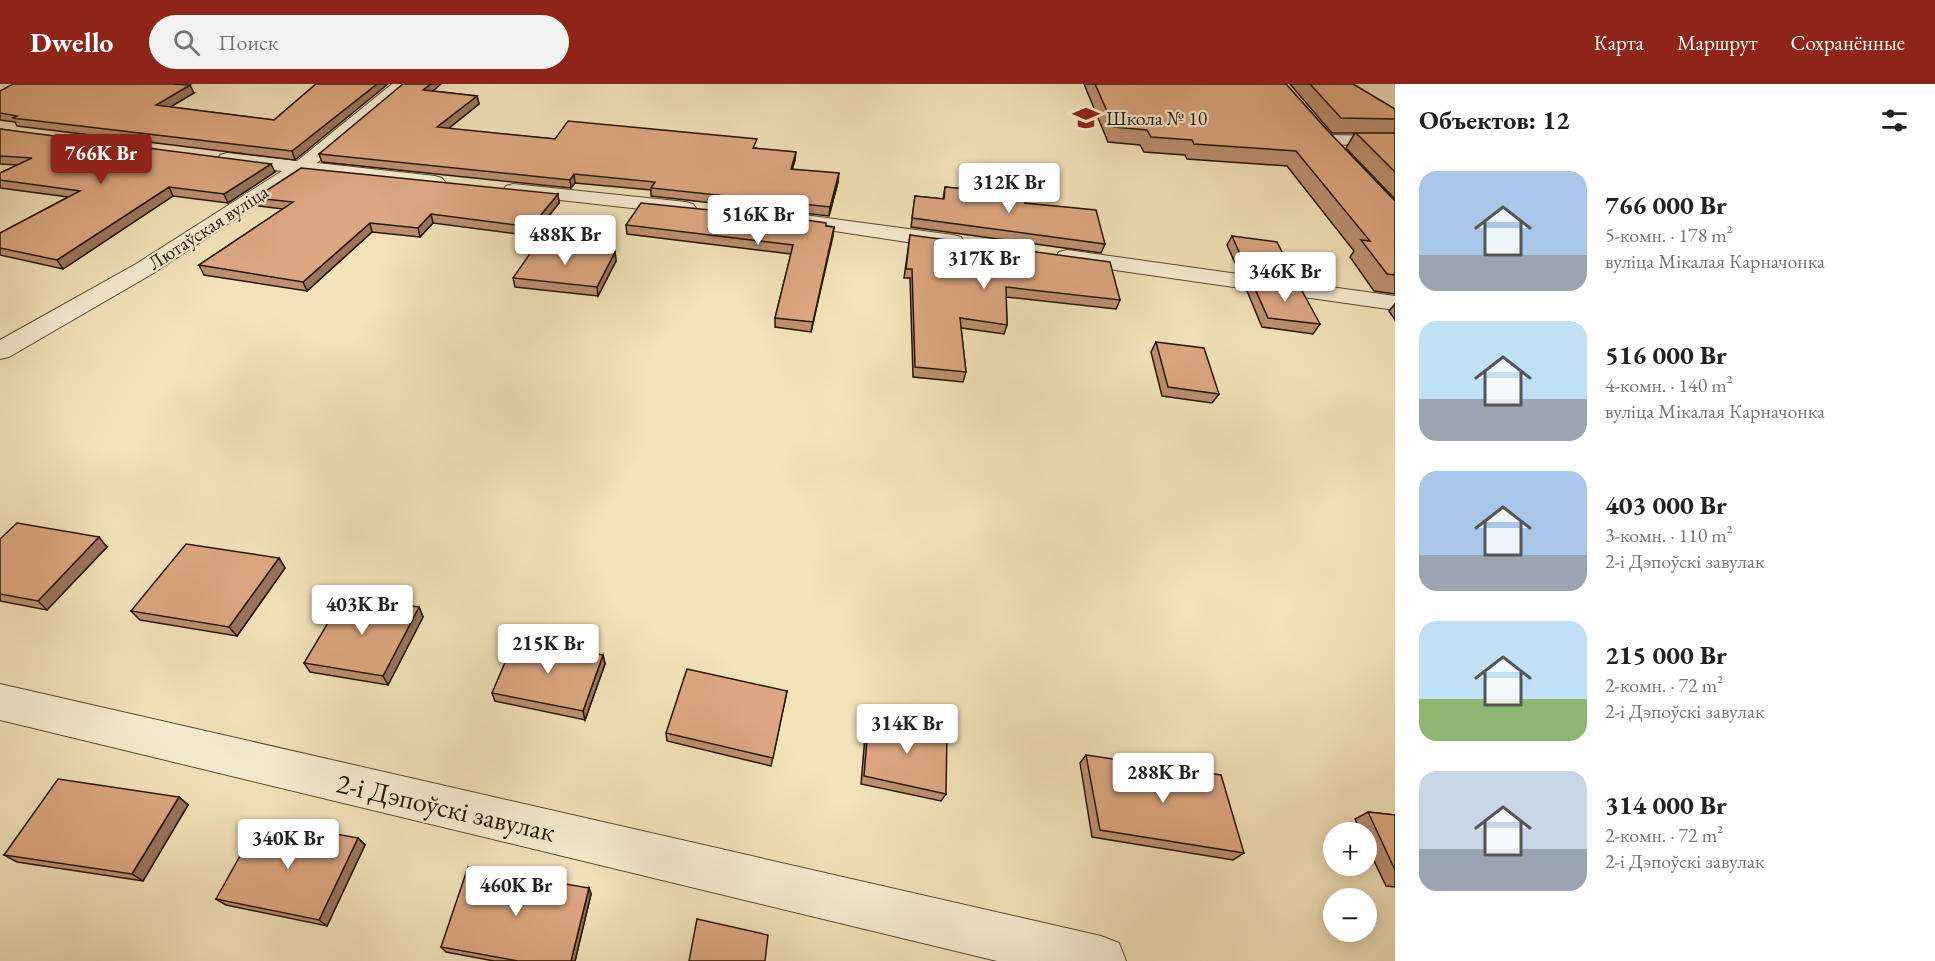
<!DOCTYPE html>
<html lang="ru">
<meta charset="utf-8">
<style>
:root{--surface:#fff;--page:#f2f2f2;--text:#202124;--muted:#757577;--accent:#8f2418}
body{margin:0;font-family:"EB Garamond",serif;background:var(--page);color:var(--text);height:100vh;display:flex;flex-direction:column;font-size:22px;white-space:nowrap}
*{box-sizing:border-box;margin:0}
p{font-size:20px;color:var(--muted)}
.icon{flex:none;width:33px;height:33px;fill:none;stroke:currentColor;stroke-width:2;stroke-linecap:round;stroke-linejoin:round}
.map{position:relative;flex:1;overflow:hidden}
.panel{display:flex;flex-direction:column;background:var(--surface);width:540px}
.panel>*{flex:none}
.tools{position:absolute;left:1323px;top:738px;display:grid;gap:12px}
.tools a{display:grid;place-items:center;width:54px;height:54px;border-radius:50%;background:var(--surface);box-shadow:0 3px 15px #0003;font-size:30px}
.price{position:absolute;translate:-50% -51px;padding:0 14px;border-radius:6px;background:#fff;color:#222;font-size:20px;line-height:39px;filter:drop-shadow(0 2px 3px #0008)}
.price::after{content:'';position:absolute;left:50%;top:36px;width:18px;height:14px;margin-left:-9px;background:inherit;clip-path:polygon(0 0,100% 0,50% 100%)}
.price.current{background:var(--accent);color:#fff}
ul{padding:0;list-style:none}
li{display:flex;align-items:center;gap:18px;height:150px;padding:0 24px}
li span{display:grid;place-items:center;flex:none;width:168px;height:120px;border-radius:18px;color:#555}
li>.icon{margin-inline-start:auto}
span .icon{width:72px;height:72px;fill:#fffc;stroke-width:1}
li b{font-size:26px}
h2{display:flex;justify-content:space-between;align-items:center;height:72px;padding:0 24px;font-size:26px}
header{display:flex;align-items:center;gap:36px;box-sizing:border-box;height:84px;padding:0 30px;background:var(--accent);color:#fff}
header strong{font-size:28px}
nav{display:flex;gap:33px;margin-inline-start:auto;font-size:21px}
.search{width:420px;height:54px;background:var(--page);display:flex;align-items:center;gap:15px;box-sizing:border-box;padding:0 21px;border-radius:33px;color:var(--muted);font-size:22px}
main{display:flex;flex:1;min-height:0}
.map>svg:first-child{display:block}
</style>
<header>
<strong>Dwello</strong>
<div class="search"><svg class="icon" aria-label="search" viewBox="0 0 24 24"><circle cx="10" cy="10" r="6"/><path d="M15 15l6 6"/></svg>Поиск</div>
<nav><a>Карта</a><a>Маршрут</a><a>Сохранённые</a></nav>
</header>
<main>
<div class="map">
<svg width="1395" height="877" viewBox="0 0 1395 877">
<rect width="100%" height="100%" fill="#f3e2ba"/>
<filter id="stains"><feTurbulence type="fractalNoise" baseFrequency=".00333" numOctaves="4"/><feColorMatrix values="0 0 0 0 .2 0 0 0 0 .09 0 0 0 0 .02 0 0 0 .5 -.17"/></filter>
<radialGradient id="worn" r=".72"><stop offset=".6" stop-color="#630" stop-opacity="0"/><stop offset="1" stop-color="#630" stop-opacity=".3"/></radialGradient>
<g fill="none" stroke-linecap="round" stroke-linejoin="round">
<g stroke="#5a4830" stroke-width="2">
<g id="street">
<path d="M 392,0 L 410,0 L 317,79 L 435,92 L 442,94 L 445,98 L 442,102 L 435,104 L 305,89 L 152,190 L 9,273 L 0,275 L 0,256 L 136,180 L 282,87 L 220,79 L 218,75 L 220,71 L 227,69 L 297,77 Z"/>
<path d="M 1326,51 L 1395,52 L 1395,62 L 1320,60 L 1317,56 L 1320,52 Z"/>
<path d="M 513,100 L 686,118 L 693,120 L 696,124 L 693,128 L 686,130 L 506,110 L 503,106 L 506,102 Z"/>
<path d="M 782,128 L 953,151 L 961,153 L 964,158 L 961,163 L 953,165 L 775,138 L 771,134 L 775,130 Z"/>
<path d="M 1067,166 L 1395,212 L 1395,226 L 1059,178 L 1056,173 L 1059,168 Z"/>
<path d="M 0,600 L 1101,852 L 1119,859 L 1126,877 L 997,877 L 0,636 Z"/>
</g>
</g>
<use href="#street" fill="#f7ecd2" fill-rule="evenodd"/>
</g>
<g fill="#bd9070" stroke="#271502" stroke-width="1.5">
<path d="M 316,0 L 295,76 L 17,42 L 15,38 L 0,36 L 0,7 L 194,9 L 170,23 L 274,36 Z"/>
<path d="M 1084,0 L 1286,0 L 1327,46 L 1395,117 L 1395,210 L 1374,207 L 1350,173 L 1354,167 L 1287,82 L 1187,75 L 1185,71 L 1144,68 L 1140,61 L 1108,58 Z"/>
<path d="M 1290,0 L 1353,0 L 1395,25 L 1395,115 L 1346,64 L 1355,49 L 1332,49 Z"/>
<path d="M 433,7 L 477,12 L 479,20 L 448,45 L 555,55 L 756,64 L 795,76 L 792,85 L 838,98 L 829,132 L 651,112 L 651,106 L 575,99 L 571,104 L 322,78 L 319,70 Z"/>
<path d="M 0,45 L 275,88 L 228,119 L 173,112 L 63,185 L 0,171 L 0,149 L 68,113 L 0,104 L 0,89 L 17,81 L 0,80 Z"/>
<path d="M 988,102 L 1025,119 L 1105,160 L 1101,169 L 911,143 L 915,112 L 943,115 L 945,103 L 987,107 Z"/>
<path d="M 558,110 L 559,119 L 533,152 L 433,139 L 420,153 L 372,148 L 307,207 L 204,191 L 199,181 L 283,125 L 259,122 L 255,114 Z"/>
<path d="M 626,141 L 826,142 L 834,143 L 811,248 L 775,243 L 775,234 L 791,170 L 627,150 Z"/>
<path d="M 910,151 L 1120,216 L 1116,225 L 1006,213 L 1007,241 L 1004,250 L 961,244 L 966,288 L 963,298 L 913,293 L 910,194 L 904,194 Z"/>
<path d="M 1232,152 L 1291,186 L 1286,195 L 1239,188 L 1227,161 Z"/>
<path d="M 615,168 L 616,177 L 598,212 L 515,203 L 513,194 Z"/>
<path d="M 1252,198 L 1320,240 L 1313,250 L 1262,243 L 1247,207 Z"/>
<path d="M 1395,220 L 1395,236 L 1389,227 Z"/>
<path d="M 1156,258 L 1219,310 L 1212,319 L 1162,312 L 1151,268 Z"/>
<path d="M 0,455 L 107,463 L 47,526 L 0,517 Z"/>
<path d="M 279,474 L 285,484 L 237,552 L 140,536 L 131,527 Z"/>
<path d="M 419,523 L 423,533 L 388,601 L 310,588 L 304,579 Z"/>
<path d="M 603,571 L 605,580 L 585,636 L 495,617 L 492,609 Z"/>
<path d="M 787,607 L 771,682 L 667,657 L 666,649 Z"/>
<path d="M 869,632 L 946,710 L 941,717 L 861,700 L 866,640 Z"/>
<path d="M 1086,671 L 1244,769 L 1233,776 L 1092,753 L 1080,679 Z"/>
<path d="M 179,713 L 188,721 L 143,797 L 17,778 L 4,771 Z"/>
<path d="M 1368,728 L 1395,731 L 1395,803 L 1386,802 L 1366,760 L 1366,748 L 1361,748 L 1355,735 Z"/>
<path d="M 358,754 L 365,761 L 327,842 L 226,821 L 216,815 Z"/>
<path d="M 589,804 L 591,810 L 575,877 L 494,877 L 446,868 L 441,863 Z"/>
</g>
<g fill="#9a755b" stroke="#271502" stroke-width="1.5">
<path d="M 377,0 L 388,0 L 295,76 L 292,67 Z"/>
<path d="M 431,0 L 441,0 L 425,14 L 423,6 Z"/>
<path d="M 190,1 L 194,9 L 160,29 L 156,21 Z"/>
<path d="M 477,12 L 479,20 L 439,52 L 437,43 Z"/>
<path d="M 796,68 L 795,76 L 790,93 L 791,85 Z"/>
<path d="M 271,80 L 275,88 L 228,119 L 224,110 Z"/>
<path d="M 839,89 L 838,98 L 829,132 L 830,123 Z"/>
<path d="M 574,90 L 575,99 L 571,104 L 570,96 Z"/>
<path d="M 169,103 L 173,112 L 63,185 L 57,176 Z"/>
<path d="M 558,110 L 559,119 L 533,152 L 531,143 Z"/>
<path d="M 431,130 L 433,139 L 420,153 L 418,144 Z"/>
<path d="M 370,139 L 372,148 L 307,207 L 303,198 Z"/>
<path d="M 834,143 L 833,152 L 811,248 L 813,238 Z"/>
<path d="M 615,168 L 616,177 L 598,212 L 597,203 Z"/>
<path d="M 99,453 L 107,463 L 47,526 L 38,517 Z"/>
<path d="M 279,474 L 285,484 L 237,552 L 229,543 Z"/>
<path d="M 419,523 L 423,533 L 388,601 L 383,592 Z"/>
<path d="M 603,571 L 605,580 L 585,636 L 583,627 Z"/>
<path d="M 179,713 L 188,721 L 143,797 L 132,790 Z"/>
<path d="M 358,754 L 365,761 L 327,842 L 319,836 Z"/>
<path d="M 589,804 L 591,810 L 575,877 L 571,877 Z"/>
</g>
<g fill="#dca782" stroke="#271502" stroke-width="1.5">
<path d="M 13,0 L 171,0 L 190,1 L 156,21 L 274,36 L 316,0 L 377,0 L 292,67 L 12,34 L 17,32 L 0,29 L 0,7 Z"/>
<path d="M 403,0 L 431,0 L 423,6 L 477,12 L 437,43 L 555,55 L 568,37 L 757,55 L 753,64 L 796,68 L 791,85 L 839,89 L 830,123 L 651,104 L 655,98 L 574,90 L 570,96 L 319,70 Z"/>
<path d="M 1095,0 L 1286,0 L 1327,46 L 1395,117 L 1395,191 L 1387,190 L 1361,156 L 1370,157 L 1296,67 L 1194,60 L 1192,56 L 1151,53 L 1147,46 L 1114,43 Z"/>
<path d="M 1310,0 L 1353,0 L 1395,25 L 1395,35 L 1341,34 Z"/>
<path d="M 0,45 L 271,80 L 224,110 L 169,103 L 57,176 L 0,164 L 0,149 L 80,107 L 0,96 L 0,89 L 32,74 L 0,72 Z"/>
<path d="M 1356,49 L 1395,49 L 1395,88 Z"/>
<path d="M 301,84 L 558,110 L 531,143 L 431,130 L 418,144 L 370,139 L 303,198 L 199,181 L 293,118 L 255,114 Z"/>
<path d="M 988,102 L 1025,106 L 1025,119 L 1096,126 L 1105,160 L 912,134 L 915,112 L 944,115 L 945,103 L 988,107 Z"/>
<path d="M 641,119 L 799,135 L 826,139 L 826,142 L 834,143 L 813,238 L 775,234 L 793,161 L 626,141 Z"/>
<path d="M 910,151 L 1110,178 L 1120,216 L 1006,203 L 1007,241 L 960,234 L 966,288 L 915,283 L 912,185 L 906,185 Z"/>
<path d="M 1232,152 L 1277,158 L 1291,186 L 1244,179 Z"/>
<path d="M 536,161 L 615,168 L 597,203 L 513,194 Z"/>
<path d="M 1252,198 L 1301,205 L 1320,240 L 1268,234 Z"/>
<path d="M 1156,258 L 1204,264 L 1219,310 L 1168,303 Z"/>
<path d="M 17,439 L 99,453 L 38,517 L 0,510 L 0,455 Z"/>
<path d="M 186,460 L 279,474 L 229,543 L 131,527 Z"/>
<path d="M 344,512 L 419,523 L 383,592 L 304,579 Z"/>
<path d="M 515,555 L 603,571 L 583,627 L 492,609 Z"/>
<path d="M 687,585 L 787,607 L 773,674 L 666,649 Z"/>
<path d="M 869,632 L 947,648 L 946,710 L 864,692 Z"/>
<path d="M 1086,671 L 1221,691 L 1244,769 L 1100,746 Z"/>
<path d="M 58,695 L 179,713 L 132,790 L 4,771 Z"/>
<path d="M 1368,728 L 1395,731 L 1395,786 Z"/>
<path d="M 260,736 L 358,754 L 319,836 L 216,815 Z"/>
<path d="M 468,783 L 589,804 L 571,877 L 518,877 L 441,863 Z"/>
<path d="M 697,835 L 768,851 L 765,877 L 689,877 Z"/>
</g>
<defs>
<g id="school-bare" transform="scale(2.07)"><path d="M0-5L7-2L0 1L-7-2ZM-4 1L0 2.5L4 1V4Q0 6-4 4Z" fill="#8f2418" stroke="#f7ecd2" stroke-width="2.5" paint-order="stroke"/></g>
</defs>
<g fill-rule="evenodd">
<use href="#school-bare" x="1086" y="34"/>
</g>
<g text-anchor="middle" dominant-baseline="central" stroke-width="4.5" stroke-linejoin="round" paint-order="stroke">
<g font-size="20" fill="#271502" stroke="#f7ecd2" text-anchor="start">
<text x="1106" y="34">Школа № 10</text>
</g>
<g font-size="20" fill="#271502" stroke="#f7ecd2">
<text transform="translate(208 143) rotate(-33)">Лютаўская вуліца</text>
</g>
<g font-size="28" fill="#271502" stroke="#f7ecd2">
<text transform="translate(446 723) rotate(13)">2-і Дэпоўскі завулак</text>
</g>
</g>
<rect width="100%" height="100%" filter="url(#stains)"/>
<rect width="100%" height="100%" fill="url(#worn)"/>
</svg>
<div class="tools">
<a>+</a>
<a>−</a>
</div>
<b class="price current" style="left:101px;top:101px">766K Br</b>
<b class="price" style="left:1009px;top:130px">312K Br</b>
<b class="price" style="left:758px;top:162px">516K Br</b>
<b class="price" style="left:565px;top:182px">488K Br</b>
<b class="price" style="left:984px;top:206px">317K Br</b>
<b class="price" style="left:1285px;top:219px">346K Br</b>
<b class="price" style="left:362px;top:552px">403K Br</b>
<b class="price" style="left:548px;top:591px">215K Br</b>
<b class="price" style="left:907px;top:671px">314K Br</b>
<b class="price" style="left:1163px;top:720px">288K Br</b>
<b class="price" style="left:288px;top:786px">340K Br</b>
<b class="price" style="left:516px;top:833px">460K Br</b>
</div>
<section class="panel">
<h2>Объектов: 12<svg class="icon" aria-label="filters" viewBox="0 0 24 24"><path d="M4 7h16M4 17h16"/><circle cx="9" cy="7" r="2"/><circle cx="15" cy="17" r="2"/></svg></h2>
<ul>
<li><span style="background:linear-gradient(#a9c7e8 70%,#9aa5b1 0)"><svg class="icon" aria-label="home" viewBox="0 0 24 24"><path d="M3 11l9-7 9 7M6 9v11h12V9"/></svg></span><div><b>766 000 Br</b><p>5-комн. · 178 m²</p><p>вуліца Мікалая Карначонка</p></div></li>
<li><span style="background:linear-gradient(#bfe0f5 65%,#9aa5b1 0)"><svg class="icon" aria-label="home" viewBox="0 0 24 24"><path d="M3 11l9-7 9 7M6 9v11h12V9"/></svg></span><div><b>516 000 Br</b><p>4-комн. · 140 m²</p><p>вуліца Мікалая Карначонка</p></div></li>
<li><span style="background:linear-gradient(#a9c7e8 70%,#9aa5b1 0)"><svg class="icon" aria-label="home" viewBox="0 0 24 24"><path d="M3 11l9-7 9 7M6 9v11h12V9"/></svg></span><div><b>403 000 Br</b><p>3-комн. · 110 m²</p><p>2-і Дэпоўскі завулак</p></div></li>
<li><span style="background:linear-gradient(#bfe0f5 65%,#8fb573 0)"><svg class="icon" aria-label="home" viewBox="0 0 24 24"><path d="M3 11l9-7 9 7M6 9v11h12V9"/></svg></span><div><b>215 000 Br</b><p>2-комн. · 72 m²</p><p>2-і Дэпоўскі завулак</p></div></li>
<li><span style="background:linear-gradient(#c9d6e8 65%,#9aa5b1 0)"><svg class="icon" aria-label="home" viewBox="0 0 24 24"><path d="M3 11l9-7 9 7M6 9v11h12V9"/></svg></span><div><b>314 000 Br</b><p>2-комн. · 72 m²</p><p>2-і Дэпоўскі завулак</p></div></li>
</ul>
</section>
</main>
